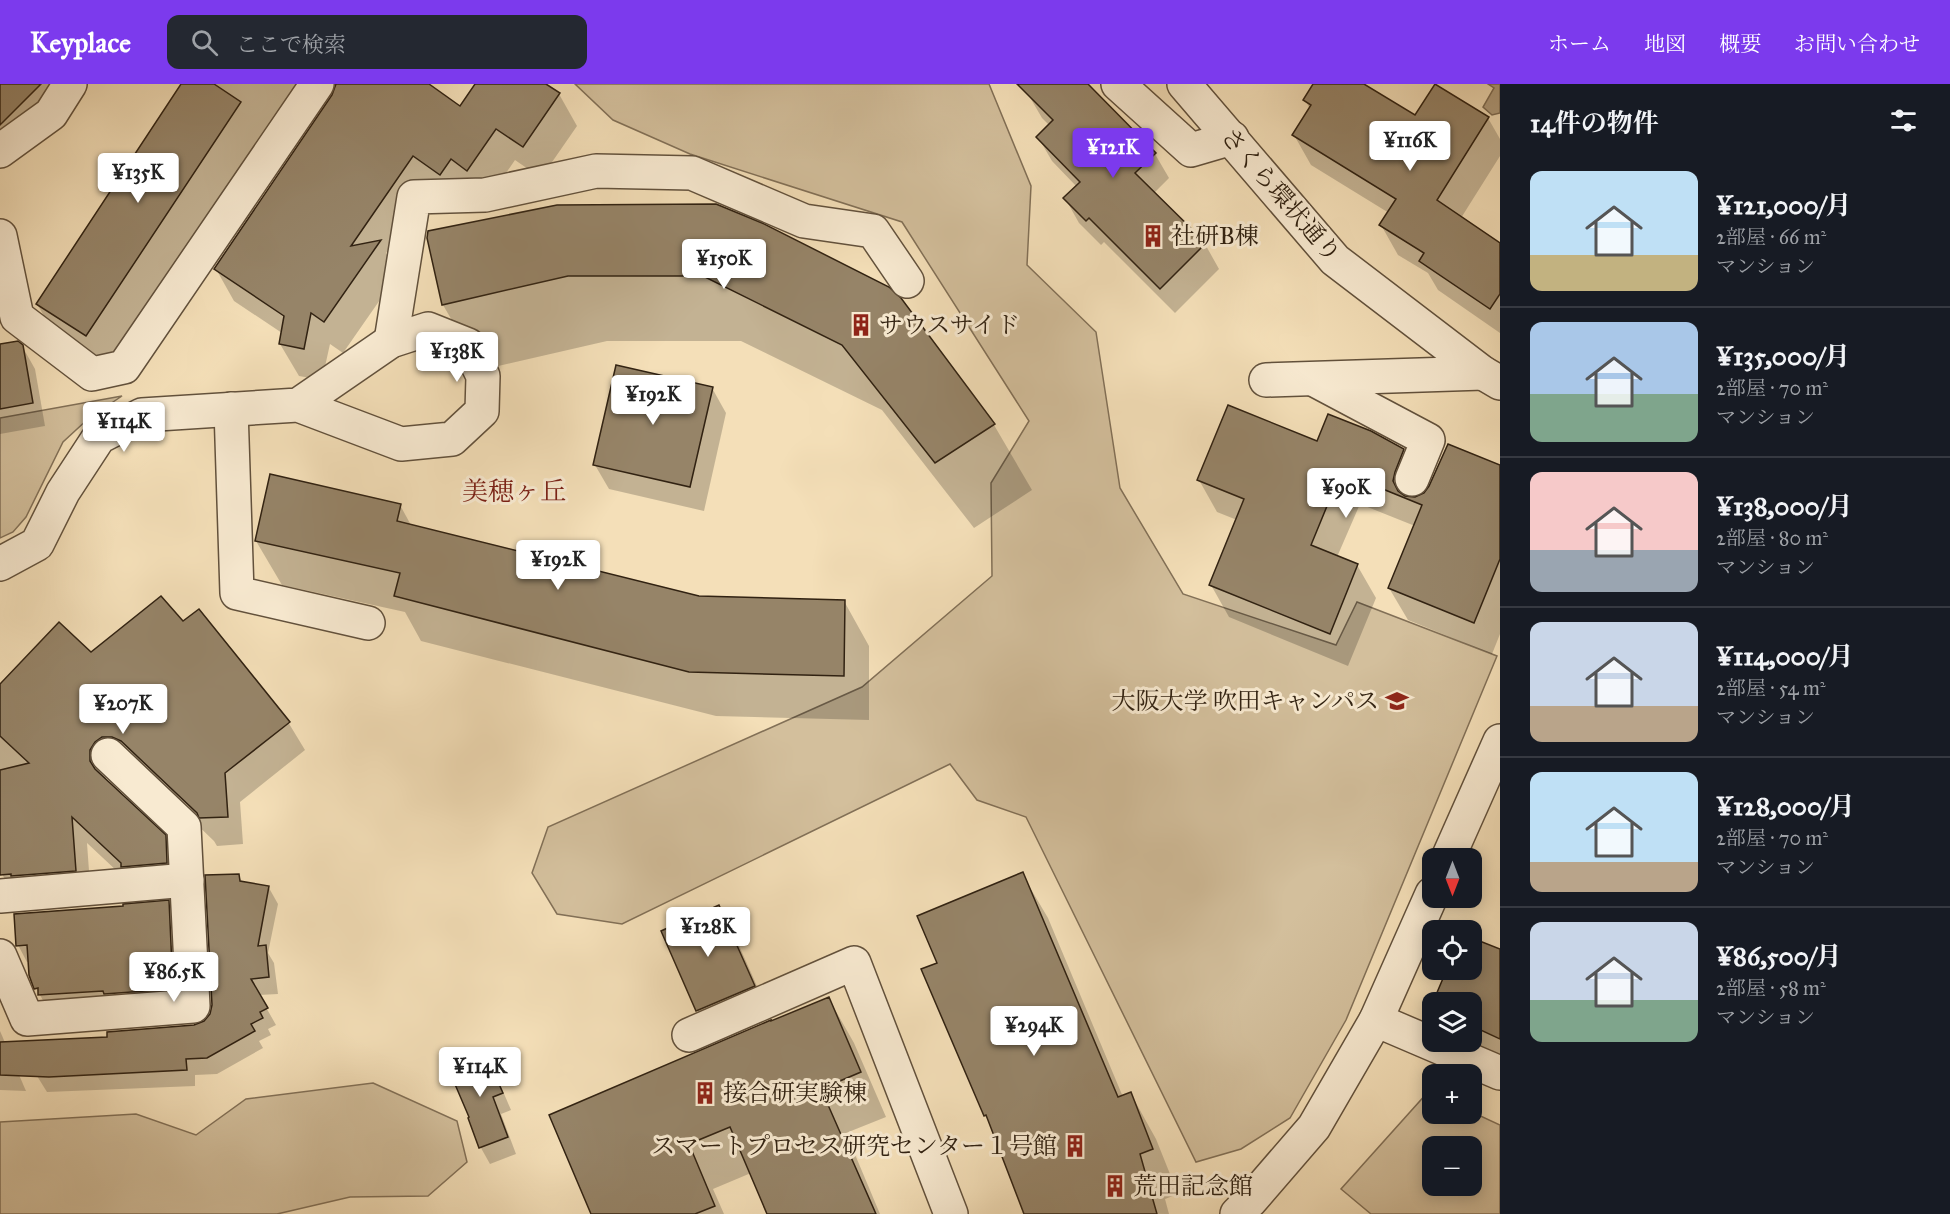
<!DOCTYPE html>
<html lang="ja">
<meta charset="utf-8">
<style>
:root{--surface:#171b24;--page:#242831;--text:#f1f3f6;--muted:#9ea1a6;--line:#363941;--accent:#7c3aed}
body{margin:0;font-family:"IM FELL Great Primer","Noto Serif JP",serif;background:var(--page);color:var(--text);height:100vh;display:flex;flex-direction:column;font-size:22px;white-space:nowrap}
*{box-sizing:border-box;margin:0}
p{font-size:20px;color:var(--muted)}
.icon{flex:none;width:33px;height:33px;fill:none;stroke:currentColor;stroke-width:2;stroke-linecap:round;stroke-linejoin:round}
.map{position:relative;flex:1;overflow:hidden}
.panel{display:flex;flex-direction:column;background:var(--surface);width:450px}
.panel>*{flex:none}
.needle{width:39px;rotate:180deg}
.controls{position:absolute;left:1422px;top:764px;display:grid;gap:12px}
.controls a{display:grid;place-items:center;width:60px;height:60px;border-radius:12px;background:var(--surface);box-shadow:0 3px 15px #0003;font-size:30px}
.price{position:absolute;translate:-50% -51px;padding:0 14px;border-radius:6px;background:#fff;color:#222;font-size:20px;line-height:39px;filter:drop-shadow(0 2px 3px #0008)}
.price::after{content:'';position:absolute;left:50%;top:36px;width:18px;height:14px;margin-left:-9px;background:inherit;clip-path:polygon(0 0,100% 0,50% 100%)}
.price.active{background:var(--accent);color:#fff}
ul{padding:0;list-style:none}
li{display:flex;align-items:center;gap:18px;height:150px;padding:0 30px}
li+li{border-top:2px solid var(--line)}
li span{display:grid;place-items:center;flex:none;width:168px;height:120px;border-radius:12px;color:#555}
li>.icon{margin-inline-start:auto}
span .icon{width:72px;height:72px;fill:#fffc;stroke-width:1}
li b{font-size:26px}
h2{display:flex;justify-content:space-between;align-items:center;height:72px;padding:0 30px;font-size:26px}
header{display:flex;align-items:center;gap:36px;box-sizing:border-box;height:84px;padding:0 30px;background:var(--accent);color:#fff}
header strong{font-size:28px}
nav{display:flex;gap:33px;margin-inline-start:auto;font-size:21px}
.search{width:420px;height:54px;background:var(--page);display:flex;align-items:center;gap:15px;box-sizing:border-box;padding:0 21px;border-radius:12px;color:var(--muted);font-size:22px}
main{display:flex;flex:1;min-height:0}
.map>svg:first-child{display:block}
</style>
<header>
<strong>Keyplace</strong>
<div class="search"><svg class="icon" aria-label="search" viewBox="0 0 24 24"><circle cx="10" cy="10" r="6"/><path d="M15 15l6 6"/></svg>ここで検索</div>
<nav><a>ホーム</a><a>地図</a><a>概要</a><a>お問い合わせ</a></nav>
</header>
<main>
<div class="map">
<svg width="1500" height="1130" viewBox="0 0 1500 1130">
<rect width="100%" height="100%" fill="#f4dfb8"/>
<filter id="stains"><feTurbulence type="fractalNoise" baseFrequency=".00333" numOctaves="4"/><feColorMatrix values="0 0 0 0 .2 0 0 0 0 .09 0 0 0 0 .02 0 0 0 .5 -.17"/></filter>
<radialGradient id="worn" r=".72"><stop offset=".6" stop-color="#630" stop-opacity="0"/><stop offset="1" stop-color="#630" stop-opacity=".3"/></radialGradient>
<g fill="#d3bf9c" stroke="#827057" stroke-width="1.5" fill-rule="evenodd">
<path d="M 575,0 L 989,0 L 1031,102 L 1027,181 L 1096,248 L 1120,404 L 1183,510 L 1336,561 L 1357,518 L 1497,572 L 1346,936 L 1290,1034 L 1241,1065 L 1196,1078 L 1026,733 L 977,716 L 950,680 L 622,840 L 557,830 L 532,789 L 548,743 L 862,603 L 992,492 L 991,399 L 1029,337 L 902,138 L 690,70 L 613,36 Z"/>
<path d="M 122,312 L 89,334 L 63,358 L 26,433 L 13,448 L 0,454 L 0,334 Z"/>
<path d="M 373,999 L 457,1037 L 467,1078 L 428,1112 L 350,1113 L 277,1130 L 0,1130 L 0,1038 L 136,1030 L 196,1051 L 246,1015 Z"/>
<path d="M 1428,1008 L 1432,1010 L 1432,1029 L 1472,1028 L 1500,1041 L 1500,1130 L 1371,1130 L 1341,1105 ZM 1432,1062 L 1472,1062 L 1472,1101 L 1432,1101 Z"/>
</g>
<path fill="#b29f80" stroke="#7e6d54" stroke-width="1.5" d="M 1488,0 L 1500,0 L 1500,29 L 1492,31 L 1483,23 L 1494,4 Z"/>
<g fill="#0003">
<path d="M 0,0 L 49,0 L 56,36 L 0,78 Z"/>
<path d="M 183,0 L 320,0 L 112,296 L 63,264 L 37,220 Z"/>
<path d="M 337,0 L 426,0 L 461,24 L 477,0 L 544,0 L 559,10 L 577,42 L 541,94 L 515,76 L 486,118 L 431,103 L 386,169 L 398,190 L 343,269 L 330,260 L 322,296 L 299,292 L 280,260 L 282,249 L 234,217 L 216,185 L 334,11 Z"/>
<path d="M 1038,0 L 1086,0 L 1155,70 L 1169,94 L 1154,109 L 1205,160 L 1219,185 L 1175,229 L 1104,158 L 1101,161 L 1079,139 L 1065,114 L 1077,103 L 1052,77 L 1038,53 L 1050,42 L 1042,34 L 1028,10 Z"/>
<path d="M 1315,0 L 1361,0 L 1415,33 L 1488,34 L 1500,55 L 1500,72 L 1461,134 L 1500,161 L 1500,249 L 1438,206 L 1428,189 L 1398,171 L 1381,141 L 1389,129 L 1311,81 L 1294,51 L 1310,25 L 1305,16 Z"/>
<path d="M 428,153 L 900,215 L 994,341 L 1032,406 L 974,444 L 882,326 L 741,257 L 607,257 L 481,286 L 443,221 Z"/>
<path d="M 0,262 L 22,262 L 35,285 L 45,342 L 0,350 Z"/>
<path d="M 712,304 L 726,329 L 704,427 L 609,405 L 595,381 Z"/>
<path d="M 1318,359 L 1403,366 L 1422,398 L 1415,415 L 1500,383 L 1500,550 L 1492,570 L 1408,536 L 1389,504 L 1415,442 L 1360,420 L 1337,473 L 1357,481 L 1376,514 L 1348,582 L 1229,533 L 1211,501 L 1237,436 L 1217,428 L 1199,396 Z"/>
<path d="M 400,421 L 412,443 L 698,513 L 844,517 L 869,562 L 869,636 L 716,632 L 421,557 L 405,528 L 282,501 L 256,457 Z"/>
<path d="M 182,540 L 288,638 L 305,666 L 240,718 L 243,760 L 217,762 L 214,757 L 139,685 L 111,686 L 105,695 L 164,752 L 181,781 L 134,803 L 87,759 L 91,815 L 18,818 L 2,790 L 0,765 L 0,603 Z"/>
<path d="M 1022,790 L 1048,834 L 1123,1013 L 1131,1010 L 1156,1055 L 1178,1110 L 1165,1115 L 1169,1130 L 1021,1129 L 1024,1128 L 993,1045 L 985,1031 L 939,880 Z"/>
<path d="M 238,791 L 243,799 L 269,804 L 278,820 L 268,869 L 274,879 L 278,910 L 259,911 L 276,941 L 268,945 L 271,951 L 259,957 L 263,964 L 217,990 L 195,991 L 195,1002 L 47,1008 L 37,992 L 109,954 L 195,942 L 205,938 L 211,931 Z"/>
<path d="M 168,818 L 178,834 L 182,921 L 49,927 L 36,904 L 29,878 L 27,878 L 18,861 L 124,823 Z"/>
<path d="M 719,823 L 733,848 L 768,927 L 712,951 L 698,927 L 663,848 Z"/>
<path d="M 1472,855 L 1500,867 L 1500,978 L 1451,957 L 1472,957 L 1472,918 L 1435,918 L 1448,885 L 1472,885 Z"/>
<path d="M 829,915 L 854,959 L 886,1033 L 846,1049 L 880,1130 L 769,1130 L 751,1089 L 713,1105 L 724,1130 L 593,1130 Z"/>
<path d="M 0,947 L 26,1007 L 0,1006 Z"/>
<path d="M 481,968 L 499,998 L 511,1026 L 501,1030 L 516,1070 L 490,1080 L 481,1064 L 470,1035 Z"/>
</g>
<g fill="#968468" stroke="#312212" stroke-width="1.5">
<path d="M 0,0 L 41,0 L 0,41 Z"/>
<path d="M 181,0 L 214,0 L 241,18 L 86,252 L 36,220 Z"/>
<path d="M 336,0 L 429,0 L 460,22 L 475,0 L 546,0 L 560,9 L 523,63 L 496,45 L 467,87 L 451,75 L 440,91 L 413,72 L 351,162 L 381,156 L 324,238 L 311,229 L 304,265 L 279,260 L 284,232 L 214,185 L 332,11 Z"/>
<path d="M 1017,0 L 1088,0 L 1156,69 L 1135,89 L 1206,159 L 1160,205 L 1089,134 L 1086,137 L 1063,114 L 1080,98 L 1036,53 L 1053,36 Z"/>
<path d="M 1313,0 L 1364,0 L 1415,31 L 1435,0 L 1489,33 L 1437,116 L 1500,159 L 1500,210 L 1490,225 L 1419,177 L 1424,169 L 1379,141 L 1396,115 L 1292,51 L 1311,21 L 1303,16 Z"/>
<path d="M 716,120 L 762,139 L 889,203 L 901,214 L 995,340 L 935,379 L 842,261 L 703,192 L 568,192 L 442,221 L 427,154 L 428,147 L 557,121 Z"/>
<path d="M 18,257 L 23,261 L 33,319 L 0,325 L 0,260 Z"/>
<path d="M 616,281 L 713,303 L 690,403 L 593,381 Z"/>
<path d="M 1228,321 L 1317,357 L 1328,330 L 1371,347 L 1404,365 L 1395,388 L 1393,397 L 1398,407 L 1405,412 L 1415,413 L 1424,409 L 1429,402 L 1448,360 L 1500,381 L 1500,475 L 1474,539 L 1388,504 L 1422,421 L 1341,388 L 1311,461 L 1358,480 L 1330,550 L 1209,501 L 1244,415 L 1197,396 Z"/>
<path d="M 270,390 L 401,420 L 397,437 L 699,512 L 845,516 L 844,592 L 689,588 L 394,512 L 400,489 L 255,457 Z"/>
<path d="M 161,512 L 183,537 L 199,525 L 290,638 L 225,689 L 228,733 L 199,734 L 197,729 L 121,657 L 112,653 L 102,653 L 95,658 L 90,666 L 90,677 L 95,685 L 166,751 L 167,779 L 121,783 L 121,779 L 72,733 L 76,787 L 11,792 L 11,790 L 0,791 L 0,686 L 29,679 L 0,652 L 0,600 L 59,538 L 91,568 Z"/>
<path d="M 1023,788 L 1118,1013 L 1131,1008 L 1153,1065 L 1140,1070 L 1157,1130 L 1024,1130 L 986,1031 L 984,1032 L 921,885 L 937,879 L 917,832 Z"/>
<path d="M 239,790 L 240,797 L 269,802 L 258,862 L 266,861 L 269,893 L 251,895 L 268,924 L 260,928 L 263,934 L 251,940 L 255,947 L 207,974 L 186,975 L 187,986 L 49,993 L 0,991 L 0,958 L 107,953 L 107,948 L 194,941 L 204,937 L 210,930 L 212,921 L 205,791 Z"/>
<path d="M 169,816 L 173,905 L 104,910 L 103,907 L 38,911 L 38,904 L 34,905 L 29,891 L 27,861 L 16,862 L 14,830 L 123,822 L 123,820 Z"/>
<path d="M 719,821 L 755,902 L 696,927 L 661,847 Z"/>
<path d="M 1472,854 L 1500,865 L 1500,955 L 1472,942 L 1472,918 L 1433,918 L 1447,885 L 1472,885 Z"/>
<path d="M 829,913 L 861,988 L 821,1005 L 876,1130 L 767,1130 L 730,1043 L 689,1060 L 715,1122 L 695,1130 L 591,1130 L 549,1031 L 771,936 L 771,937 Z"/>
<path d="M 482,966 L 488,981 L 490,980 L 503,1009 L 493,1013 L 508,1053 L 479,1064 L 468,1034 L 469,1033 L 451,991 L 456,989 L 452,979 Z"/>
</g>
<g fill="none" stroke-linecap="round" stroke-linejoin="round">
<g stroke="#62513c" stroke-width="36">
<g id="minor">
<path d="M 1118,0 L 1191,66 L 1232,54"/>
<path d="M 1184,0 L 1335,176 L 1483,289 L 1500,299"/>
<path d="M 0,67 L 51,30 L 70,0"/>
<path d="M 0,152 L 17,233 L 92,290 L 124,283 L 317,0"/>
<path d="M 391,257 L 414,113 L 485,111 L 596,87 L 692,89 L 804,137 L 873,147 L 907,197"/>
<path d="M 1266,296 L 1483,289"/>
<path d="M 1315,296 L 1428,356 L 1412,395"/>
<path d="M 231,325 L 237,509 L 368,539"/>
<path d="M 0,480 L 37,460 L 63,408 L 99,353 L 142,331 L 298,321 L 401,360 L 452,355 L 482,327 L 483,292 L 468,261 L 428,245 L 391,257 L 298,321"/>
<path d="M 1448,774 L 1500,657"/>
<path d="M 0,812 L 187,796"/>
<path d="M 0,872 L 27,935 L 193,922 L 184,743 L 108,671"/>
<path d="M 1376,936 L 1500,989"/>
<path d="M 689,951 L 854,879 L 951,1130"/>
<path d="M 1237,1130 L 1251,1116 L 1314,1043 L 1376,936 L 1432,810"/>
</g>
</g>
<use href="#minor" stroke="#f8ead1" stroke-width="33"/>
</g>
<defs>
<g id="building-bare" transform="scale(1.8)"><path d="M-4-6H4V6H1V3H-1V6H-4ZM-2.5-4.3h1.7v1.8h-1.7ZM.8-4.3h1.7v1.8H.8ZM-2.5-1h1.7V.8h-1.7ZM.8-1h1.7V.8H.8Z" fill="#8f2418" stroke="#f8ead1" stroke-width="2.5" paint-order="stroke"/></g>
<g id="university-bare" transform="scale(1.8)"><path d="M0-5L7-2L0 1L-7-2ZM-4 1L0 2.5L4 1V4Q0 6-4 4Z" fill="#8f2418" stroke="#f8ead1" stroke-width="2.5" paint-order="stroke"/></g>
</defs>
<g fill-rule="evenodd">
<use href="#building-bare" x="1153" y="152"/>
<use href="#building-bare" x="861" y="241"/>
<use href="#university-bare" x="1397" y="617"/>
<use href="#building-bare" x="705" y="1009"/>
<use href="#building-bare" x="1075" y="1062"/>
<use href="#building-bare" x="1115" y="1102"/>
</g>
<g text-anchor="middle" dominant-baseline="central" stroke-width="6" stroke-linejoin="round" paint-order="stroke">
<g font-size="24" fill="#312212" stroke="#f8ead1">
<text transform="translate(1281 111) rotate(49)">さくら環状通り</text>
</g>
<g font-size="24" fill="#312212" stroke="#f8ead1" text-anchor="start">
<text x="1171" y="152">社研B棟</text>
<text x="879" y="241">サウスサイド</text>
<text x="1379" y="617" text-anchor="end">大阪大学 吹田キャンパス</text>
<text x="723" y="1009">接合研実験棟</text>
<text x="1057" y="1062" text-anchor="end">スマートプロセス研究センター１号館</text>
<text x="1133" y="1102">荒田記念館</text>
</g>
<g font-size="26" fill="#7a1f14" stroke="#f8ead1">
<text x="514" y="407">美穂ヶ丘</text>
</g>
</g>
<rect width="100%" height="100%" filter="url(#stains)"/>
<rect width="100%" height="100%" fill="url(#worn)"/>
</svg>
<div class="controls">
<a><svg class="needle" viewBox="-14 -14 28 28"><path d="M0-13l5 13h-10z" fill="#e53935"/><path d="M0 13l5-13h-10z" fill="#9ea1a6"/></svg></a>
<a><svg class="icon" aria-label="locate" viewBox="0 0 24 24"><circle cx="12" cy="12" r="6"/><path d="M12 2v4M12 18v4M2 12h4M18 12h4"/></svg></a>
<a><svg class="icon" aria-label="layers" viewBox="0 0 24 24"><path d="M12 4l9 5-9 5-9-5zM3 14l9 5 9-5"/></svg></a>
<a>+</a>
<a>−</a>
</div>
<b class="price" style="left:1410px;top:88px">¥116K</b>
<b class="price active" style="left:1113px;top:95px">¥121K</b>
<b class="price" style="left:138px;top:120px">¥135K</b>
<b class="price" style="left:724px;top:206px">¥150K</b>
<b class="price" style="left:457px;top:299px">¥138K</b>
<b class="price" style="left:653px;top:342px">¥192K</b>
<b class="price" style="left:124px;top:369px">¥114K</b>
<b class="price" style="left:1346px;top:435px">¥90K</b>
<b class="price" style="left:558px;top:507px">¥192K</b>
<b class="price" style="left:123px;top:651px">¥207K</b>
<b class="price" style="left:708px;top:874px">¥128K</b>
<b class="price" style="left:174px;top:919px">¥86.5K</b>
<b class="price" style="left:1034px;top:973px">¥294K</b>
<b class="price" style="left:480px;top:1014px">¥114K</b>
</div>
<section class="panel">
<h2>14件の物件<svg class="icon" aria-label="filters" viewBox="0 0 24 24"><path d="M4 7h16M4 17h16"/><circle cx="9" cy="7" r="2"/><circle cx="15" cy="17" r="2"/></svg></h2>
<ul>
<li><span style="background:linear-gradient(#bfe0f5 70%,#c2b280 0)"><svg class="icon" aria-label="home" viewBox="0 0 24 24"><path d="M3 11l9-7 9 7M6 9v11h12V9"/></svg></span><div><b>¥121,000/月</b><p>2部屋 · 66 m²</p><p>マンション</p></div></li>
<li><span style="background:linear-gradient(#a9c7e8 60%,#7fa58c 0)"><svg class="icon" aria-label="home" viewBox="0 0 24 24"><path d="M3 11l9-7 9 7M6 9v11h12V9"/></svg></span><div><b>¥135,000/月</b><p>2部屋 · 70 m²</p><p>マンション</p></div></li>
<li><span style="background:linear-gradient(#f6c9c9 65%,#9aa5b1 0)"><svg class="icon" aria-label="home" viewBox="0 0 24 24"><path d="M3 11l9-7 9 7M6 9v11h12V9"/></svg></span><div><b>¥138,000/月</b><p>2部屋 · 80 m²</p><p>マンション</p></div></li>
<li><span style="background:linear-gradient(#c9d6e8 70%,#b9a48a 0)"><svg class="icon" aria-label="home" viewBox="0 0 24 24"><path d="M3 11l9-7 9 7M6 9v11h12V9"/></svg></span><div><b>¥114,000/月</b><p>2部屋 · 54 m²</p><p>マンション</p></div></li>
<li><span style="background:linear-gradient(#bfe0f5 75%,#b9a48a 0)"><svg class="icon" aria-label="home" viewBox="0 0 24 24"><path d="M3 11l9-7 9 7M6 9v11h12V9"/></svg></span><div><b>¥128,000/月</b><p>2部屋 · 70 m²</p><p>マンション</p></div></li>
<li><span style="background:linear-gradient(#c9d6e8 65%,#7fa58c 0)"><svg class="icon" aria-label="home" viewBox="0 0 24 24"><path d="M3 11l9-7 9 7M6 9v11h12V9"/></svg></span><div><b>¥86,500/月</b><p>2部屋 · 58 m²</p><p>マンション</p></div></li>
</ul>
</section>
</main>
